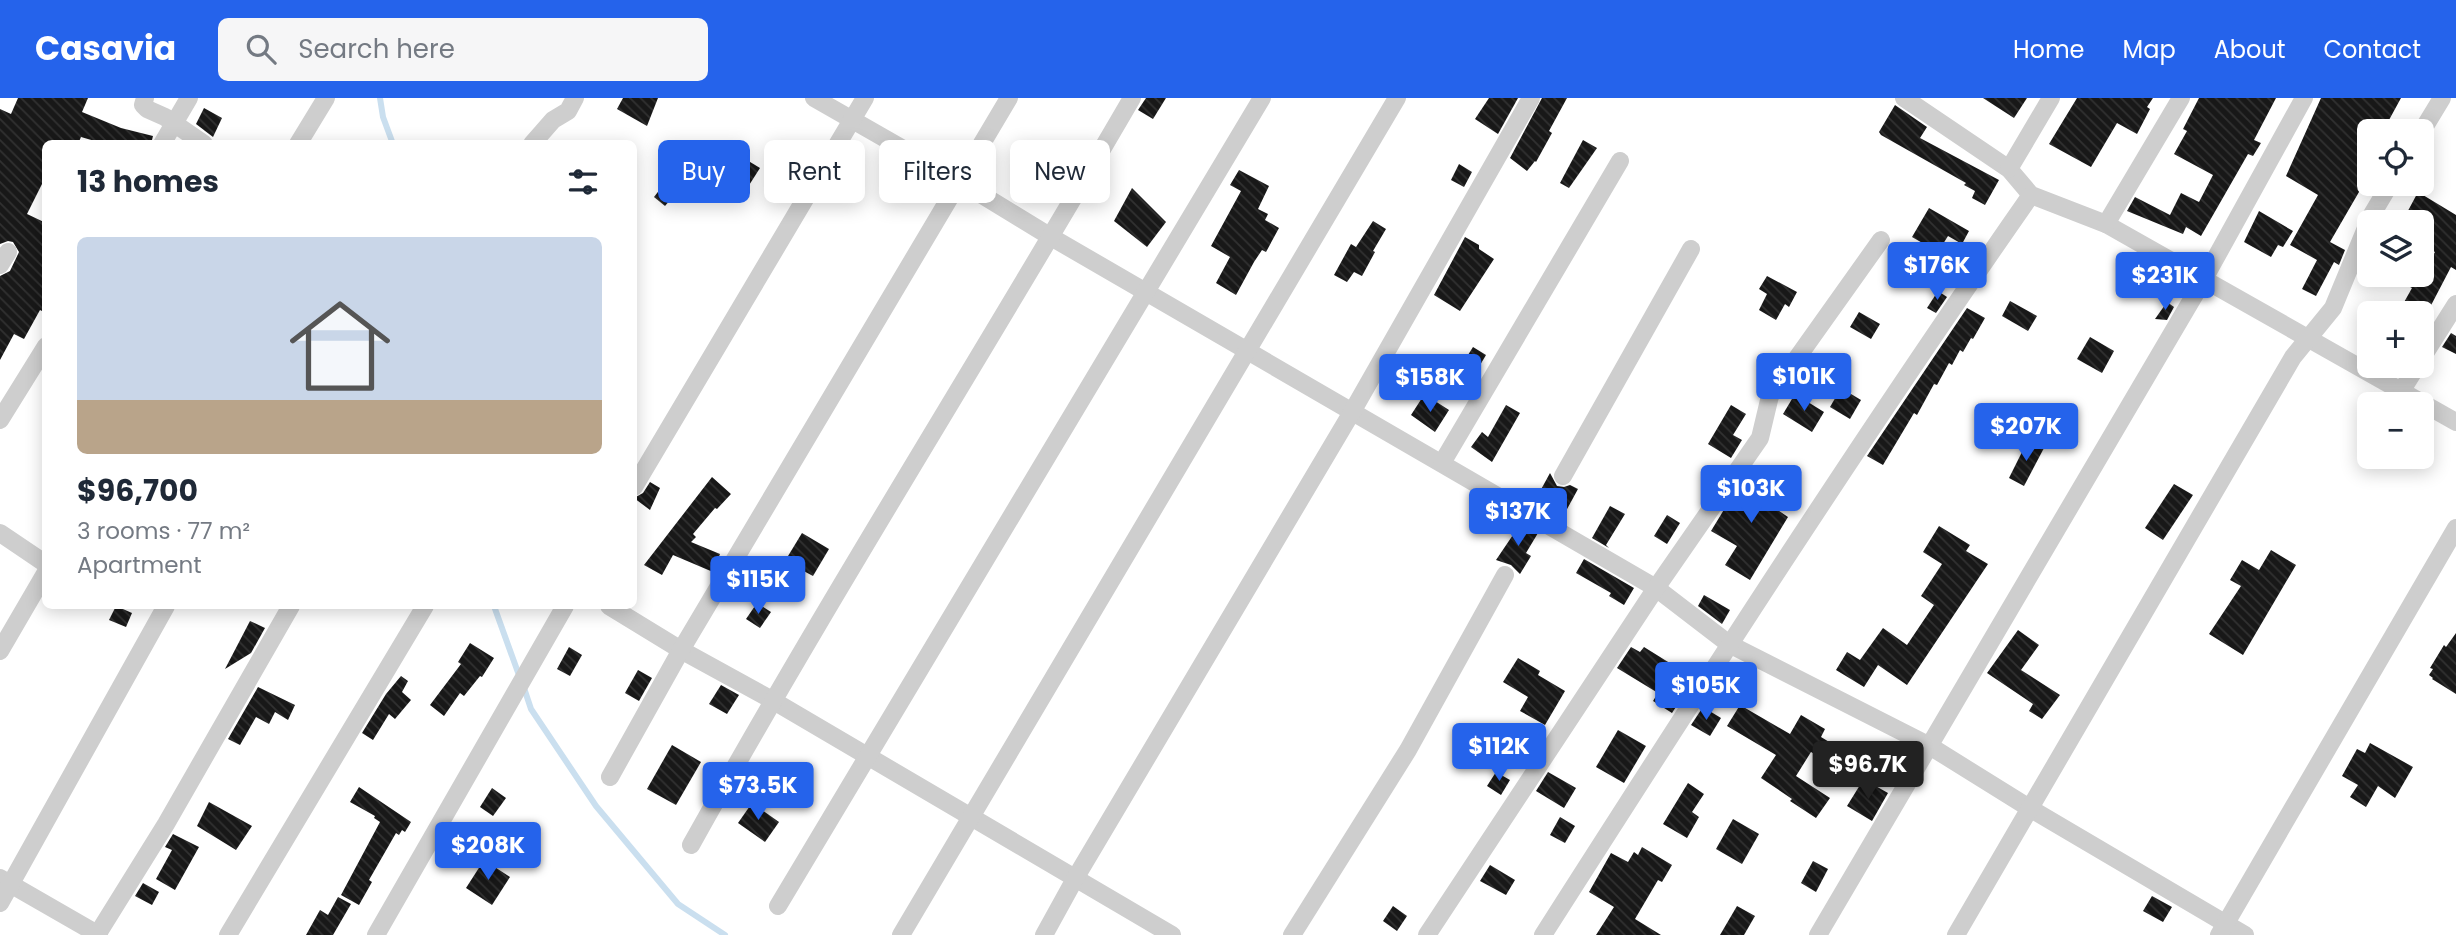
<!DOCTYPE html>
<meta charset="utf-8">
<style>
:root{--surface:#fff;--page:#f6f6f7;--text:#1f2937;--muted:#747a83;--line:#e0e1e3;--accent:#2563eb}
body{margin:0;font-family:Poppins,sans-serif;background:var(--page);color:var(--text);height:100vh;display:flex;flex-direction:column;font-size:26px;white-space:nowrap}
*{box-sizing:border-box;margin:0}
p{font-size:23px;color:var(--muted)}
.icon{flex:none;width:38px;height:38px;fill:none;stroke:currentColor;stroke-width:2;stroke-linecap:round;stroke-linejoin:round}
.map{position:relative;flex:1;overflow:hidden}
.drawer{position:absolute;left:42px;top:42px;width:595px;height:469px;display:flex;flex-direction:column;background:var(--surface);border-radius:10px;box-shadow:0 4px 18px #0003}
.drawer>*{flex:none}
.banner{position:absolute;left:658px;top:42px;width:665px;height:63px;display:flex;gap:14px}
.tools{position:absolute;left:2357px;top:21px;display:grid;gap:14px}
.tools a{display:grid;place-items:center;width:77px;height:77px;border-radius:10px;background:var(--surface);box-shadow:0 4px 18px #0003;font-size:35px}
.price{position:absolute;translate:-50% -60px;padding:0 16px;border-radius:7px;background:var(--accent);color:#fff;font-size:23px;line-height:46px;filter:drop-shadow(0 2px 4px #0008)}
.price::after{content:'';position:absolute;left:50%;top:42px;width:21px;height:16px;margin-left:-10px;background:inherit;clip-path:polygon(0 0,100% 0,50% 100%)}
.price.selected{background:#222;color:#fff}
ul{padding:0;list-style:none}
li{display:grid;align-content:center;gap:14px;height:371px;padding:0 35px}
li+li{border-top:2px solid var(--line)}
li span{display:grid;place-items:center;height:217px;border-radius:10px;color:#555}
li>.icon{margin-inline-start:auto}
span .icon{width:126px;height:126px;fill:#fffc;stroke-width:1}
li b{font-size:30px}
h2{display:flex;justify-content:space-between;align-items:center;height:84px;padding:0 35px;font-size:30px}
.chip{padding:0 24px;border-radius:10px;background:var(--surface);box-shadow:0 4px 18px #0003;font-size:24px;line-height:63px}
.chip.selected{background:var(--accent);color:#fff}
header{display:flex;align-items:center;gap:42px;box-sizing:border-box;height:98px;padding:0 35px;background:var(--accent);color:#fff}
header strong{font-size:33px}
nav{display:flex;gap:38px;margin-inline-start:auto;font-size:24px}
.search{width:490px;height:63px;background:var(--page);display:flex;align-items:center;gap:18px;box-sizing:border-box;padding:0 24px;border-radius:10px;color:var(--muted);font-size:26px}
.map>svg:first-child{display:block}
</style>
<header>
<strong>Casavia</strong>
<div class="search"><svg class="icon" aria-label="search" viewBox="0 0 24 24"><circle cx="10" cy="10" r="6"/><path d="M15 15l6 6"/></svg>Search here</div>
<nav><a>Home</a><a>Map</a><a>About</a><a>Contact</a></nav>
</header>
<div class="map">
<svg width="2456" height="837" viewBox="0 0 2456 837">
<defs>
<pattern id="building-back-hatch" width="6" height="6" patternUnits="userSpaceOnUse" patternTransform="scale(1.75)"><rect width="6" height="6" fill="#181818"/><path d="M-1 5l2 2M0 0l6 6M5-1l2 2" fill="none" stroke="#313131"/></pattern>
</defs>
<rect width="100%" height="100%" fill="#fff"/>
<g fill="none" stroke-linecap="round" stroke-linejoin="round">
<g stroke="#cadfef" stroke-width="6">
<path d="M 380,0 L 383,19 L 393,46"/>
<path d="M 494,508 L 520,580"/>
<path d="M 524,590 L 531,611 L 596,708 L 678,806 L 725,837"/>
</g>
</g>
<g fill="url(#building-back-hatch)">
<path d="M 18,0 L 88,0 L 82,14 L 121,30 L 153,38 L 151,46 L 105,46 L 81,39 L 78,46 L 46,46 L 46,78 L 27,116 L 46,125 L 46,215 L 40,212 L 24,241 L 14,236 L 0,262 L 0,178 L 10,173 L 19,154 L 13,144 L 8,143 L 0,146 L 0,11 L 11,16 Z"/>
<path d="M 623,0 L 658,0 L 647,28 L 617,11 Z"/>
<path d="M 1146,0 L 1166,0 L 1153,21 L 1138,12 Z"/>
<path d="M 1489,0 L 1518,0 L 1498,36 L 1475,21 Z"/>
<path d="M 1542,0 L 1567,0 L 1549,33 L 1552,35 L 1536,64 L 1535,63 L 1527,73 L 1510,60 Z"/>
<path d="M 1983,0 L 2027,0 L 2014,20 Z"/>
<path d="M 2077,0 L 2153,0 L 2147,9 L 2150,11 L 2137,36 L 2117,25 L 2091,69 L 2049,46 Z"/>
<path d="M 2199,0 L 2276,0 L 2254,42 L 2261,45 L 2253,58 L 2248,56 L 2201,138 L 2186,129 L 2183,136 L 2127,113 L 2135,99 L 2170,117 L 2181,95 L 2199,104 L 2213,77 L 2174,56 L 2187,33 L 2183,31 Z"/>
<path d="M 2321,0 L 2401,0 L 2383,33 L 2370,33 L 2370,75 L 2330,144 L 2345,152 L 2339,167 L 2334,164 L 2316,198 L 2302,191 L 2317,162 L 2290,147 L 2318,97 L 2286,78 Z"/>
<path d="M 1895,7 L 1927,29 L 1920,40 L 1999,82 L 1985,107 L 1972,100 L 1975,93 L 1964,87 L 1966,85 L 1881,37 L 1879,34 Z"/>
<path d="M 204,10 L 222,20 L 213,39 L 196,26 Z"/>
<path d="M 1583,42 L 1597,50 L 1569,90 L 1560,85 Z"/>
<path d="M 732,53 L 760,70 L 746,92 L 720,75 Z"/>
<path d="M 1459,66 L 1472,74 L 1464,89 L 1451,82 Z"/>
<path d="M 1239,72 L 1269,88 L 1258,111 L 1268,116 L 1265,122 L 1279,130 L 1266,154 L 1262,152 L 1254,164 L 1236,197 L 1216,185 L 1230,159 L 1211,148 L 1241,93 L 1230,87 Z"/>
<path d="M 664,86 L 676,95 L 665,108 L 654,99 Z"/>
<path d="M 1132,90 L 1166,124 L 1147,149 L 1114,123 Z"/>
<path d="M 2418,94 L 2456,117 L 2456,172 L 2451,169 L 2427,215 L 2398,215 L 2412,190 L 2388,177 L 2422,177 L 2435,154 L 2422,147 L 2422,124 L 2402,124 Z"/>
<path d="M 1929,110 L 1969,133 L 1962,146 L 1948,138 L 1938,154 L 1912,139 Z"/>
<path d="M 2259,113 L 2293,133 L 2283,149 L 2278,147 L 2271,159 L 2244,144 Z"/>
<path d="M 1373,123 L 1386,131 L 1373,153 L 1375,154 L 1362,178 L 1354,174 L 1347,184 L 1334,177 L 1351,146 L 1356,149 Z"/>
<path d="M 1465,139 L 1479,147 L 1479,151 L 1494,161 L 1460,213 L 1434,197 Z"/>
<path d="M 1767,178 L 1797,194 L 1789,209 L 1785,206 L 1776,222 L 1759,212 L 1767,196 L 1759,191 Z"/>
<path d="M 1938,193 L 1947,199 L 1936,215 L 1927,210 Z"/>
<path d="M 2010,203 L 2037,218 L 2028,233 L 2002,218 Z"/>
<path d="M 2167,204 L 2174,209 L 2167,222 L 2155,221 Z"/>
<path d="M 1967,210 L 1985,220 L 1973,241 L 1971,240 L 1963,254 L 1960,252 L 1952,267 L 1949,265 L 1937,287 L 1934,286 L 1917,317 L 1914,315 L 1883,367 L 1867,358 Z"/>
<path d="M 1859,214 L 1880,226 L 1871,241 L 1850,229 Z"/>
<path d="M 2451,235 L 2456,238 L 2456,256 L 2442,249 Z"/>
<path d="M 2090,239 L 2114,253 L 2102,275 L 2077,261 Z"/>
<path d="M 1473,249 L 1486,257 L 1467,289 L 1453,281 Z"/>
<path d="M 1841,290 L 1861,302 L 1850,321 L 1830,309 Z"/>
<path d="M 1795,296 L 1824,314 L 1812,334 L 1783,316 Z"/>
<path d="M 1422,300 L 1433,307 L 1435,303 L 1449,312 L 1435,334 L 1411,317 Z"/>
<path d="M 1506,307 L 1520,315 L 1492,364 L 1471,349 L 1482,334 L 1488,339 Z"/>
<path d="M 1731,307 L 1746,316 L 1733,337 L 1742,342 L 1731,360 L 1708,346 Z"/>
<path d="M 2050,311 L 2071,323 L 2058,346 L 2037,334 Z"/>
<path d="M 2028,342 L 2044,350 L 2024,388 L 2009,380 Z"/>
<path d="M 1753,371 L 1778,385 L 1767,405 L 1788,419 L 1750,482 L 1725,467 L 1737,448 L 1711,433 L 1725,410 L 1730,413 Z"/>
<path d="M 1550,375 L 1557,388 L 1564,389 L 1570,387 L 1578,391 L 1566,413 L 1538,397 Z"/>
<path d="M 712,379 L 731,396 L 717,411 L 715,410 L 693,436 L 696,439 L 691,444 L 720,456 L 713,474 L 673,457 L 662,477 L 644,467 Z"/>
<path d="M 650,384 L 660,390 L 650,412 L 634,400 L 643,395 Z"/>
<path d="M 2174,386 L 2193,397 L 2163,442 L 2145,430 Z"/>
<path d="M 1610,408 L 1625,416 L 1606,447 L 1609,450 L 1592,440 Z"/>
<path d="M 1667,417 L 1680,425 L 1667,446 L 1654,438 Z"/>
<path d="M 1521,425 L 1538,435 L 1526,455 L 1531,458 L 1520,476 L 1511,467 L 1496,462 Z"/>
<path d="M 1939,428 L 1970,447 L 1966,453 L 1988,466 L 1907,587 L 1878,567 L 1864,589 L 1836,572 L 1847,554 L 1860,562 L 1883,530 L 1907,547 L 1934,507 L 1921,498 L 1942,466 L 1923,454 Z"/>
<path d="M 802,435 L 829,451 L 813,478 L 785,463 Z"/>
<path d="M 2271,452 L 2296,467 L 2243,557 L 2209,536 L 2241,488 L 2230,482 L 2242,462 L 2259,472 Z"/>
<path d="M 1584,461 L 1634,490 L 1624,507 L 1609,498 L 1611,495 L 1576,475 Z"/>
<path d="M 1704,497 L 1730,512 L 1722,526 L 1698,508 Z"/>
<path d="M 757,505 L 771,514 L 760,530 L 746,521 Z"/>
<path d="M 116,508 L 132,515 L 126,529 L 109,522 Z"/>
<path d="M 250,523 L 265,530 L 251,555 L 225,571 Z"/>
<path d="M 2018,532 L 2039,547 L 2021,572 L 2060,597 L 2042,621 L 2029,613 L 2033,606 L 1987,575 Z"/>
<path d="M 2456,535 L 2456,596 L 2432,581 L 2433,580 L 2429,577 L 2433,571 L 2430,570 L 2444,547 L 2446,549 Z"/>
<path d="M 470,545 L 494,560 L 482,579 L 480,578 L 464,598 L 460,595 L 444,618 L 430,607 L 461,566 L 458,564 Z"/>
<path d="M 569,549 L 582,557 L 570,578 L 557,571 Z"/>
<path d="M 1631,549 L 1640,554 L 1644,549 L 1689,577 L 1678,595 L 1683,598 L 1672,615 L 1653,603 L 1658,595 L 1617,570 Z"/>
<path d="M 1518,560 L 1540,573 L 1538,577 L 1565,593 L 1545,627 L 1520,613 L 1528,599 L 1503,584 Z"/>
<path d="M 638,572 L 652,580 L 639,603 L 625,595 Z"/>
<path d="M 401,578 L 408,583 L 402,594 L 411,602 L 395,621 L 389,616 L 373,642 L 362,635 L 386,596 Z"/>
<path d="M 721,587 L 739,597 L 727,616 L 709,606 Z"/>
<path d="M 258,589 L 295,607 L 288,622 L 275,614 L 269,626 L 256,619 L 240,647 L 228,641 Z"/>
<path d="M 1740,607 L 1790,636 L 1801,617 L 1825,631 L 1821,639 L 1849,656 L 1840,671 L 1811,654 L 1796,678 L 1830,700 L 1816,720 L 1790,703 L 1792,701 L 1761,680 L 1776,657 L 1727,628 Z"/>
<path d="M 1703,609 L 1721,620 L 1710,638 L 1691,627 Z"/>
<path d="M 1618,632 L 1646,648 L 1624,685 L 1596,669 Z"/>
<path d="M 2370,645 L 2413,669 L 2395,700 L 2378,688 L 2366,709 L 2350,699 L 2358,687 L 2342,678 L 2357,651 L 2365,655 Z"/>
<path d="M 672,647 L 701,664 L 676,707 L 647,691 Z"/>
<path d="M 1496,674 L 1510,682 L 1501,697 L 1487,688 Z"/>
<path d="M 1548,674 L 1576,690 L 1564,710 L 1536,693 Z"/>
<path d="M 1688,685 L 1704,696 L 1692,714 L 1699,719 L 1687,740 L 1663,726 Z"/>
<path d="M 1872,686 L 1888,695 L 1872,723 L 1847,708 L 1860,687 L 1868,692 Z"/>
<path d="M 359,689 L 411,724 L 405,734 L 402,732 L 399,737 L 396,735 L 369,782 L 372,784 L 359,807 L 341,797 L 380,724 L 374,720 L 375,718 L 350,704 Z"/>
<path d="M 492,690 L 506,700 L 493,718 L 480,709 Z"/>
<path d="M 209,704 L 252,728 L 236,752 L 197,728 Z"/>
<path d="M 752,705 L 779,724 L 765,744 L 738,725 Z"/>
<path d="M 1560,719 L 1575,728 L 1565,745 L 1550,737 Z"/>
<path d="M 1733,721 L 1759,736 L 1742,766 L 1716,751 Z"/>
<path d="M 173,736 L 199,749 L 175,792 L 156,781 L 172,752 L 165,749 Z"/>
<path d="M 1642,749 L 1672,767 L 1662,784 L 1658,782 L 1635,821 L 1661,837 L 1596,837 L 1614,809 L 1589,794 L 1611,755 L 1628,764 L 1634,754 L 1638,757 Z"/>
<path d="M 484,762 L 510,779 L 492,807 L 466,790 Z"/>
<path d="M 1813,763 L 1828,771 L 1816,794 L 1801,785 Z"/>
<path d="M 1490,767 L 1515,782 L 1506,797 L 1480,783 Z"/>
<path d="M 143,785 L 159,794 L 152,807 L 135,798 Z"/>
<path d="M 2152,798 L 2172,809 L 2163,824 L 2143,813 Z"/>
<path d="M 338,799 L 351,806 L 333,837 L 306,837 L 320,812 L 328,817 Z"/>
<path d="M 1393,808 L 1407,818 L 1397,833 L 1383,823 Z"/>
<path d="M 1737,808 L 1755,818 L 1744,837 L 1720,837 Z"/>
</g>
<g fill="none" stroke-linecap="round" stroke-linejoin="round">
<g stroke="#cecece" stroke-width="18">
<path d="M 145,0 L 143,7 L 147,11 L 165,19 L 204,46"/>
<path d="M 814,0 L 961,84 L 1051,139 L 1656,490 L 1729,546 L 1928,647 L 2031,711 L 2245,837"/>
<path d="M 1904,0 L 2009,71 L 2031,97 L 2106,126 L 2456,324"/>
<path d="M 2422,33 L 2442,0"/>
<path d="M 162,46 L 189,0"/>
<path d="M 298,46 L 326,0"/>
<path d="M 532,46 L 553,22 L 568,13 L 575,0"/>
<path d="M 2009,71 L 2051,0"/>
<path d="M 2106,126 L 2181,0"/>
<path d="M 0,167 L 8,154"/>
<path d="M 2422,260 L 2456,206"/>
<path d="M 2402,292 L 2417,268"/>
<path d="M 0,322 L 46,248"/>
<path d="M 1442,365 L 1620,63"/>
<path d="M 1563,378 L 1691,151"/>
<path d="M 634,389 L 865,0"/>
<path d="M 0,435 L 46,466"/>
<path d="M 609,508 L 681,552 L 772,602 L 1172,837"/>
<path d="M 0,553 L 46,474"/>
<path d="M 610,679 L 681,552 L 1009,0"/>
<path d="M 691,747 C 832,494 987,250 1132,0"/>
<path d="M 0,780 L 99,837"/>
<path d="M 0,805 L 166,508"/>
<path d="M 778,808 L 1262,0"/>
<path d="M 97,837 L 166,726 L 291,508"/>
<path d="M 228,837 L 425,508"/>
<path d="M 376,837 L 565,508"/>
<path d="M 901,837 L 1397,0"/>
<path d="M 1044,837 L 1076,779 L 1352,314 L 1531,0"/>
<path d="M 1292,837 L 1408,652 L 1505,477"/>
<path d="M 1427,837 L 1656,490 L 1760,340 L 1770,298 L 1881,142"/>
<path d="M 1543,837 C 1702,588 1862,339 2031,97"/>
<path d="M 1818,837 L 2204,181 L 2304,0"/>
<path d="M 1956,837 L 2293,259 L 2333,210 L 2371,118 L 2390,86"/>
<path d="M 2219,837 L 2456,430"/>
</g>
</g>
</svg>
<div class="tools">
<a><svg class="icon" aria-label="locate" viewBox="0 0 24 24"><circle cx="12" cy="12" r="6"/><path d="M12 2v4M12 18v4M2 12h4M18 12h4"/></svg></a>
<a><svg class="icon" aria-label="layers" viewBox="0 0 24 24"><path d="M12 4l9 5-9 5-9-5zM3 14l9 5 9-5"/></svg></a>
<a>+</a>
<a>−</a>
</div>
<b class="price" style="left:1937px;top:204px">$176K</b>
<b class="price" style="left:2165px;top:214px">$231K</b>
<b class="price" style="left:1804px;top:315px">$101K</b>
<b class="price" style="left:1430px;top:316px">$158K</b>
<b class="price" style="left:2026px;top:365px">$207K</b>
<b class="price" style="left:1751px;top:427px">$103K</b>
<b class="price" style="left:1518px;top:450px">$137K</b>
<b class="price" style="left:758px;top:518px">$115K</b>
<b class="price" style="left:1706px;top:624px">$105K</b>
<b class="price" style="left:1499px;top:685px">$112K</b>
<b class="price selected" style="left:1868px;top:703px">$96.7K</b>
<b class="price" style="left:758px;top:724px">$73.5K</b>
<b class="price" style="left:488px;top:784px">$208K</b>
<div class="banner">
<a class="chip selected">Buy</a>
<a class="chip">Rent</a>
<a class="chip">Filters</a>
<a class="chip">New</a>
</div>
<section class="drawer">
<h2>13 homes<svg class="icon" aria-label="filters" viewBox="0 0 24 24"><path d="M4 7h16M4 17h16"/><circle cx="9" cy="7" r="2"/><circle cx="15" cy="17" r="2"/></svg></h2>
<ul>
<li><span style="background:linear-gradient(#c9d6e8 75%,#b9a48a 0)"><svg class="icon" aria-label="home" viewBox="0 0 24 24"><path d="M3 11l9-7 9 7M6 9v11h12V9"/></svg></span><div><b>$96,700</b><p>3 rooms · 77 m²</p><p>Apartment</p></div></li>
</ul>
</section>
</div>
